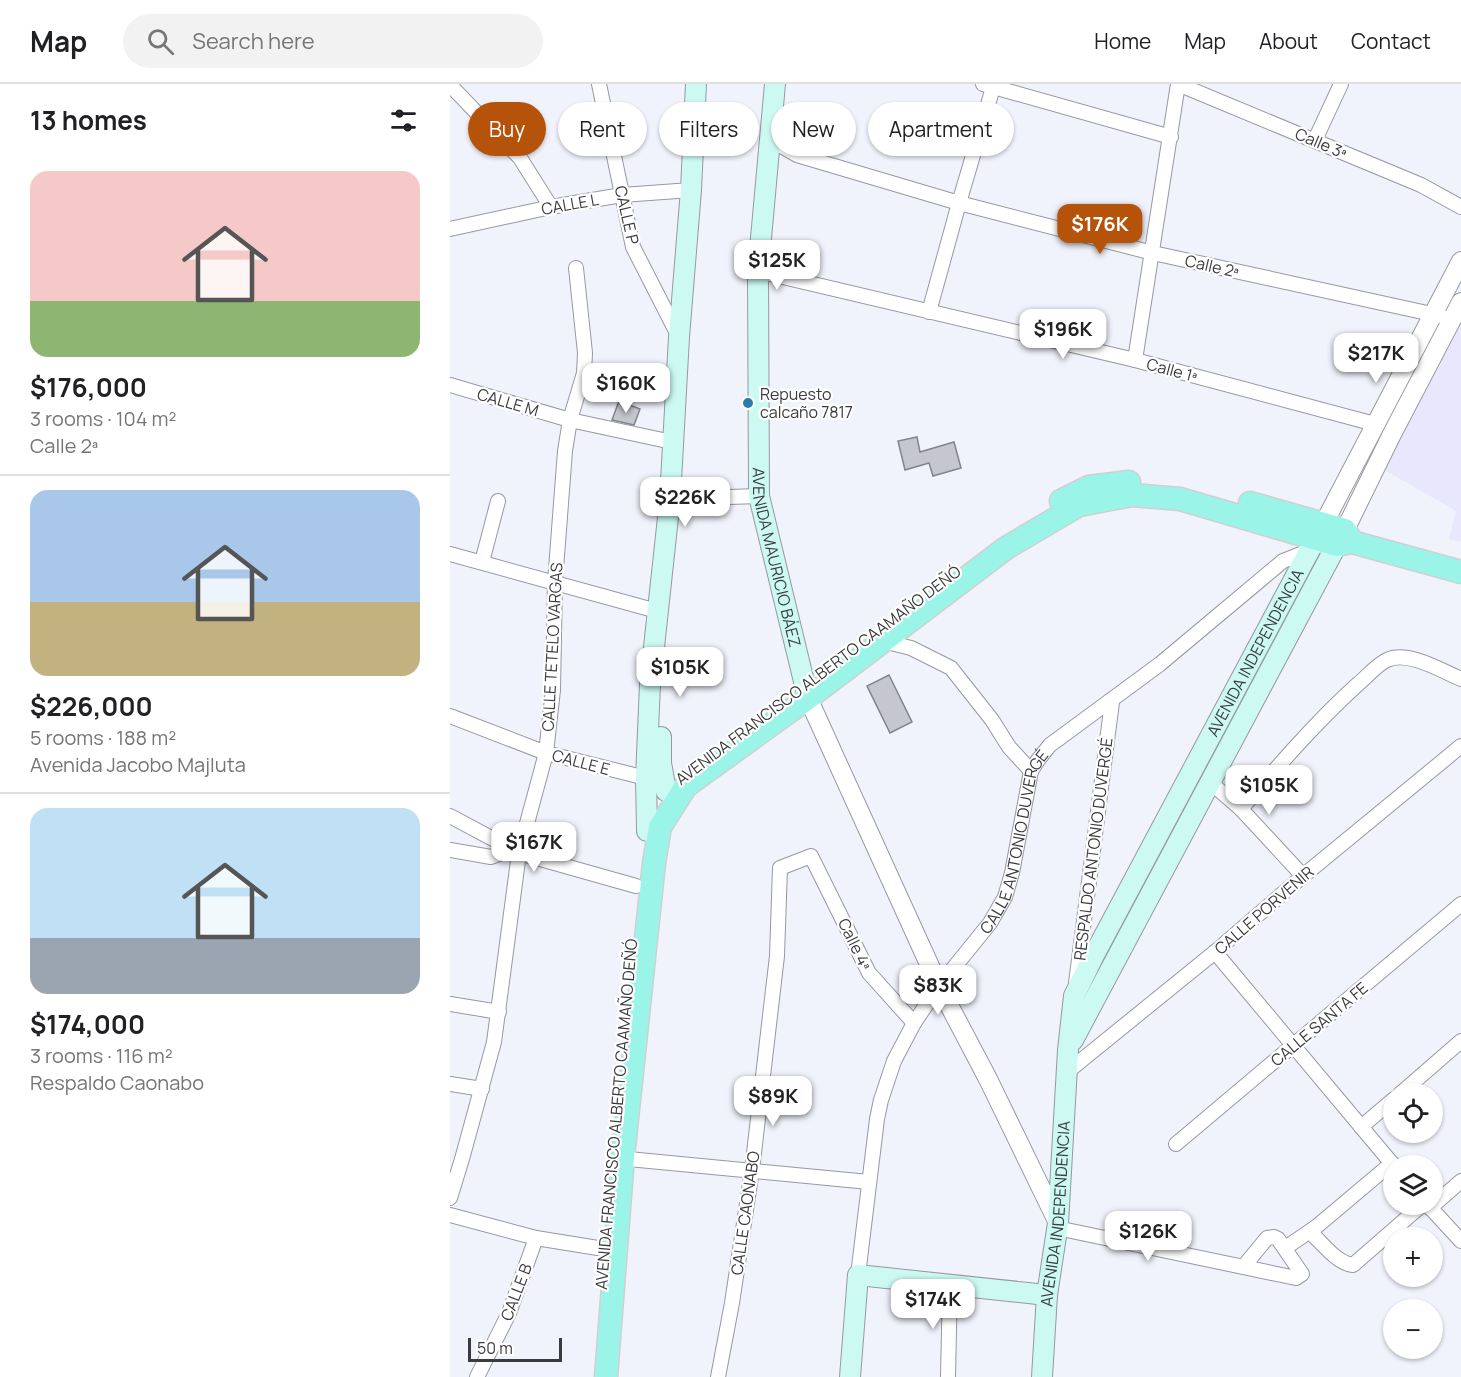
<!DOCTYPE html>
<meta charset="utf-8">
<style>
:root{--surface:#fff;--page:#f2f2f2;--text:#202124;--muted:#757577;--line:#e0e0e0;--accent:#b45309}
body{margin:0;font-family:Manrope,sans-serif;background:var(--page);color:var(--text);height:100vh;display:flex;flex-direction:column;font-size:22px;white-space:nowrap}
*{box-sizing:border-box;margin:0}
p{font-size:20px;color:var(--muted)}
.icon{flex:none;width:33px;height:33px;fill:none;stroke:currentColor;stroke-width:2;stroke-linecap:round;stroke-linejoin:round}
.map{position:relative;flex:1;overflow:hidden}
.details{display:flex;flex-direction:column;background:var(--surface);width:450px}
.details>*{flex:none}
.hud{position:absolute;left:18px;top:18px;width:570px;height:54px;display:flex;gap:12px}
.fabs{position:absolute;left:933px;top:999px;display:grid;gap:12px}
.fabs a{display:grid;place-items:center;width:60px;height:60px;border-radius:50%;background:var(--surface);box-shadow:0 2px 4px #0004;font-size:30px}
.scale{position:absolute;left:18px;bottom:15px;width:94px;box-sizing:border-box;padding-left:6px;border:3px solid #3b3b3f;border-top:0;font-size:16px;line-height:21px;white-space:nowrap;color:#3b3b3f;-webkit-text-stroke:4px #fff;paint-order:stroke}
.price{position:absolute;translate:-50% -51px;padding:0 14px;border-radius:12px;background:#fff;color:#222;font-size:20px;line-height:39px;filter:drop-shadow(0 2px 3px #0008)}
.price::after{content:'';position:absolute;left:50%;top:36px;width:18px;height:14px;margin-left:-9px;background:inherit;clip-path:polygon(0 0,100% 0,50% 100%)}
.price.active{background:var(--accent);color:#fff}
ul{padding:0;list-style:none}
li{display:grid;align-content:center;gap:12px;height:318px;padding:0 30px}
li+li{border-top:2px solid var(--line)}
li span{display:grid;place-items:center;height:186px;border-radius:18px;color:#555}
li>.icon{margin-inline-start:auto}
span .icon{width:108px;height:108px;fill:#fffc;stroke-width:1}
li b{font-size:26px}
h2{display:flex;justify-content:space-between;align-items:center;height:72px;padding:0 30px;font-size:26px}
.pill{padding:0 21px;border-radius:27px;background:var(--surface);box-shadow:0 2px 4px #0004;font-size:21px;line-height:54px}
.pill.active{background:var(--accent);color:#fff}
header{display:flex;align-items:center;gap:36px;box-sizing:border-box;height:84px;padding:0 30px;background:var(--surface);border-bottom:2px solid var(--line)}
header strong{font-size:28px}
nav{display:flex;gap:33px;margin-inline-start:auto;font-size:21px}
.search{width:420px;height:54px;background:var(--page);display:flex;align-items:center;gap:15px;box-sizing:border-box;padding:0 21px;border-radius:33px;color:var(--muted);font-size:22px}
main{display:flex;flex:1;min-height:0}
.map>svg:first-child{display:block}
</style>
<header>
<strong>Map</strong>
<div class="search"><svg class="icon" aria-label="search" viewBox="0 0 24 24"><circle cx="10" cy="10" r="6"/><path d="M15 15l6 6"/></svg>Search here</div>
<nav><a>Home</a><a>Map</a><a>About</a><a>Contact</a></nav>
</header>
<main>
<section class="details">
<h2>13 homes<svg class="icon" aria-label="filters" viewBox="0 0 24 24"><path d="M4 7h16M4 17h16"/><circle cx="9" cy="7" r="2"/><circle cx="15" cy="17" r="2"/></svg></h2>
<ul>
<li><span style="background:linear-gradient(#f6c9c9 70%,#8fb573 0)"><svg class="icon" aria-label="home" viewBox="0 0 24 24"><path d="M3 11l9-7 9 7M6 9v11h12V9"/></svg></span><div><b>$176,000</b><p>3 rooms · 104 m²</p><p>Calle 2ª</p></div></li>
<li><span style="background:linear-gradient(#a9c7e8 60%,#c2b280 0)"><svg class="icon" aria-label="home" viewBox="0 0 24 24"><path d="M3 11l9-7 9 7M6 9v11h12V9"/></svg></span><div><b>$226,000</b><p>5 rooms · 188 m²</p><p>Avenida Jacobo Majluta</p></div></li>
<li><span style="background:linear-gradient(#bfe0f5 70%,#9aa5b1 0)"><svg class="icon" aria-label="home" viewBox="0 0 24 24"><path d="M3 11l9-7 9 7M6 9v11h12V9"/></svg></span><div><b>$174,000</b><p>3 rooms · 116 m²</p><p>Respaldo Caonabo</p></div></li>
</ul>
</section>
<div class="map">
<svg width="1011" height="1293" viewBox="0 0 1011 1293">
<rect width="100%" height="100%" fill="#f1f3fc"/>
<path fill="#e9e7fd" d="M 1011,233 L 1011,458 L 999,455 L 1006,427 L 931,384 Z"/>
<g fill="#c5c6cf" stroke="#82848b" stroke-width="1.5">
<path d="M 169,317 L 190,325 L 184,341 L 162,336 Z"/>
<path d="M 467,353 L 470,368 L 504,358 L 511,384 L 483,392 L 479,379 L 455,386 L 448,357 Z"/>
<path d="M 439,591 L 462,638 L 440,649 L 417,602 Z"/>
</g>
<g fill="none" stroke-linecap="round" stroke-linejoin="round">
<g stroke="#9798a0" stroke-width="16">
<g id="minor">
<path d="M 149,0 L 183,163 L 228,251"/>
<path d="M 533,0 L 721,53"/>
<path d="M 728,0 L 971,101 L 1011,123"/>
<path d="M 0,1 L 70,74 L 101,123"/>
<path d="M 319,55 L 347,71 L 509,119 L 703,169 L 991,232"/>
<path d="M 865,56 L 891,0"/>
<path d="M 0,145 L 101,123 L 172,111 L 241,106"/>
<path d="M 308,187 L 685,276 L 925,340"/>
<path d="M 479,228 L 509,119 L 544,0"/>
<path d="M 685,276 L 728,0"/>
<path d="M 0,301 L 120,336 L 222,358"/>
<path d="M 220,415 L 309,412"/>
<path d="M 0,470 L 207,527"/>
<path d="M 32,478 L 48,417"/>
<path d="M 433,557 L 461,564 L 501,584 L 542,636 L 559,663 L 581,687"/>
<path d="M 0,632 L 96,669 L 196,694"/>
<path d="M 761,699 L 791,725 L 853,792"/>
<path d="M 791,725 C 828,682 866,638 908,600 C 917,593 926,581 937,576 C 958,566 992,587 1011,595"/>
<path d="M 0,732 L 69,769 L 186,802"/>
<path d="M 0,766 L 41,773 L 63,765"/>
<path d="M 765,868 L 944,1082"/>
<path d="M 626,899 L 662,618"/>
<path d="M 0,920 L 49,928"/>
<path d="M 617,988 L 765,868 L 853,792 L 1011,662"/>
<path d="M 0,1000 L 32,1005"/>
<path d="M 950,1010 L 1011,957"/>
<path d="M 911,1043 L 944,1015"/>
<path d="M 726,1060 L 1011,820"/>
<path d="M 168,1074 L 419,1098"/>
<path d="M 942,1079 L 866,1143 L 863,1147 L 864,1152 C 875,1162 887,1179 903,1181 L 973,1120"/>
<path d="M 0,1114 L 12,1075 L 44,958 L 69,769 L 96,669 L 103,606 L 105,498 L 115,367 L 120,336 L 134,289 L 135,269 L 126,184"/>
<path d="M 977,1120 L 1011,1157"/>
<path d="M 980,1124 L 1011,1097"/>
<path d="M 0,1131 L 86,1154 L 154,1165"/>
<path d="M 607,1144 L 846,1194 L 852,1190 L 828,1155 L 824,1153 L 817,1154 L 794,1182"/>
<path d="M 835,1164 L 866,1143"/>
<path id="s1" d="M 408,1191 L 427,1035 L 431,1016 L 444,977 L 464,939 L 489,902 L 540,839 L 555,813 L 562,789 L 581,687 L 588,676 L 600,661 L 710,580 L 833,477 L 861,466"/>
<path d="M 27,1293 L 59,1229 L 86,1154"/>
<path d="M 268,1293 L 282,1219 L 302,1086 L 327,872 L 330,784 L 361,772 L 419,889 L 464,939"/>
<path d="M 498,1293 L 500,1199"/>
</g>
</g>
<g stroke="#9798a0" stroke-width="20">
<g id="tertiary">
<path d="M 874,439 L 1011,177"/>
<path d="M 895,446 L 942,350 L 1011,218"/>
<path d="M 358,614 L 489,902 L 538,995 L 608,1139"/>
</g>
</g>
<g stroke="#9798a0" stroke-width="22">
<g id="secondary">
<path id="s2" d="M 325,0 L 308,187 L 309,412 L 358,614"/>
<path d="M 211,653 L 211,679 L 216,707"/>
<path d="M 197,747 L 196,694 L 200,600 L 220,415 L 229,253 L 241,106 L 246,0"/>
<path d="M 623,956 L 894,447"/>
<path d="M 400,1293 L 408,1191 L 597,1211"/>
<path id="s3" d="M 592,1293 L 597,1211 L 608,1139 L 618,966 L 624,912 L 644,871 L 873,441"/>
</g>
</g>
<g stroke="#d0d0d1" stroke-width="25">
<g id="primary">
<path d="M 611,417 L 639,403 L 679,398"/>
<path d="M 800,419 L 895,446 L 902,458"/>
<path d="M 156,1293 L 173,1073 L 204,779 L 210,743 L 236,702 L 358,614 L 556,464 L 629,421 L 682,411 L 730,415 L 887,461 L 902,458 L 1011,488"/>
</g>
</g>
<use href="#minor" stroke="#fff" stroke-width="14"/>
<use href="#tertiary" stroke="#fff" stroke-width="18"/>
<use href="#secondary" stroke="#ccfaf3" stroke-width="20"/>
<use href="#primary" stroke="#9af5e8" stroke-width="22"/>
</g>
<circle fill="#2d7aac" stroke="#fff" stroke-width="2" cx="298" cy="319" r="6"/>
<g text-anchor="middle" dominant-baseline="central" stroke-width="4.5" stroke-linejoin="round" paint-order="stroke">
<g font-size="16" fill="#3b3b3f" stroke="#fff">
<text transform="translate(871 59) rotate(23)">Calle 3ª</text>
<text transform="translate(120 120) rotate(-10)">CALLE L</text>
<text transform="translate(177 131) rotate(77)">CALLE P</text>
<text transform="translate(762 182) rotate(13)">Calle 2ª</text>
<text transform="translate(722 286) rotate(15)">Calle 1ª</text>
<text transform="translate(58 318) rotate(16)">CALLE M</text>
<text stroke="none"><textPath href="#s2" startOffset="476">AVENIDA MAURICIO BÁEZ</textPath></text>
<text transform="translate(102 563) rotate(-87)">CALLE TETELO VARGAS</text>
<text stroke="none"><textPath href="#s3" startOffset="771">AVENIDA INDEPENDENCIA</textPath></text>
<text transform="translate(368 591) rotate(-37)">AVENIDA FRANCISCO ALBERTO CAAMAÑO DEÑÓ</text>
<text transform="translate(131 678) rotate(15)">CALLE E</text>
<text stroke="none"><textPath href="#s1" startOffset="472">CALLE ANTONIO DUVERGÉ</textPath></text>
<text transform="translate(643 765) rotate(-83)">RESPALDO ANTONIO DUVERGÉ</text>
<text transform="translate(814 826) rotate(-41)">CALLE PORVENIR</text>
<text transform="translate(405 860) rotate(64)">Calle 4ª</text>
<text transform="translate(869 940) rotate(-40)">CALLE SANTA FE</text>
<text transform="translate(166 1030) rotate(-85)">AVENIDA FRANCISCO ALBERTO CAAMAÑO DEÑÓ</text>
<text transform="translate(295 1129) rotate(-82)">CALLE CAONABO</text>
<text stroke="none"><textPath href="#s3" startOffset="164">AVENIDA INDEPENDENCIA</textPath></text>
<text transform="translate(66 1208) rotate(-69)">CALLE B</text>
</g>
<g font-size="16" fill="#3b3b3f" stroke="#fff" text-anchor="start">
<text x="310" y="310">Repuesto<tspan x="310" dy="18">calcaño 7817</tspan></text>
</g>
</g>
</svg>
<div class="fabs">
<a><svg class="icon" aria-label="locate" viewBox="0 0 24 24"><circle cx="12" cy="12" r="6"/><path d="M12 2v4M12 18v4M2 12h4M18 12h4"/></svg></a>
<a><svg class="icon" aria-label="layers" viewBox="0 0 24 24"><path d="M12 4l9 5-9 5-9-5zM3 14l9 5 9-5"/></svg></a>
<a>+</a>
<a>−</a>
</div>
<div class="scale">50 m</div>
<b class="price active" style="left:650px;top:171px">$176K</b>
<b class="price" style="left:327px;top:207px">$125K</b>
<b class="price" style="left:613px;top:276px">$196K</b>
<b class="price" style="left:926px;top:300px">$217K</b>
<b class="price" style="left:176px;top:330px">$160K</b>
<b class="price" style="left:235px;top:444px">$226K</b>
<b class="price" style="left:230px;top:614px">$105K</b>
<b class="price" style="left:819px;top:732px">$105K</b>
<b class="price" style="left:84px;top:789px">$167K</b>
<b class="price" style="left:488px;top:932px">$83K</b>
<b class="price" style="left:323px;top:1043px">$89K</b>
<b class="price" style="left:698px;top:1178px">$126K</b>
<b class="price" style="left:483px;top:1246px">$174K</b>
<div class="hud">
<a class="pill active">Buy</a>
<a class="pill">Rent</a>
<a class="pill">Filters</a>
<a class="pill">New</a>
<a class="pill">Apartment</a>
</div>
</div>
</main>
